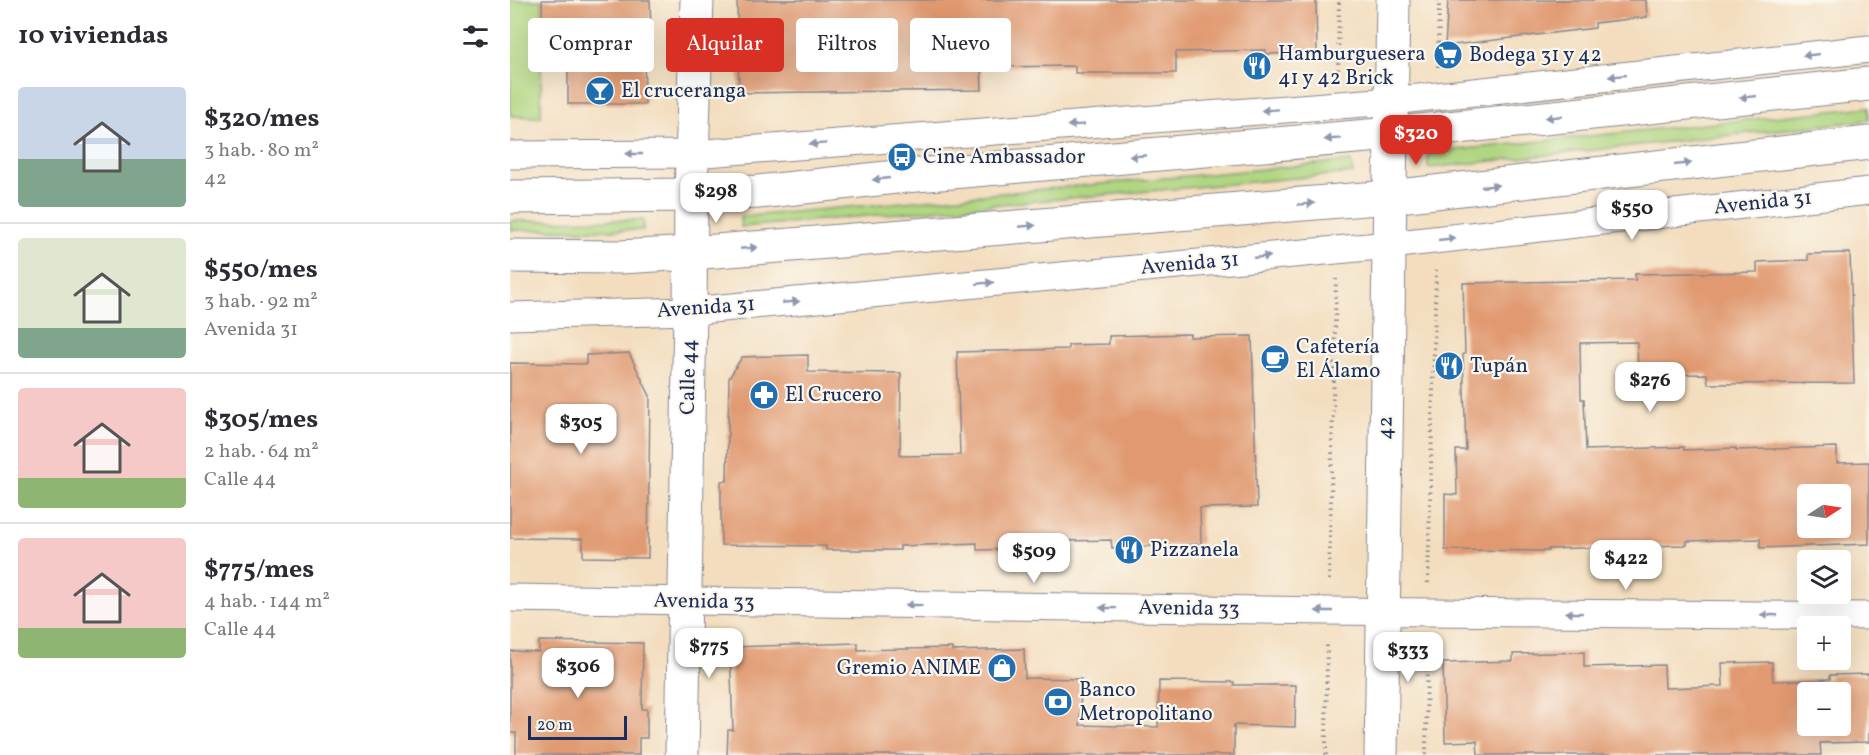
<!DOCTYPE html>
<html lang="es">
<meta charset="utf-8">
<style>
:root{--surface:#fff;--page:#f7f7f7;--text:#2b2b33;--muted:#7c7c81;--line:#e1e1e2;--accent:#d93025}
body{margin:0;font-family:Vollkorn,serif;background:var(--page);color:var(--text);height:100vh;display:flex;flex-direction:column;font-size:22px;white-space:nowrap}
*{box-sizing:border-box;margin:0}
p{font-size:20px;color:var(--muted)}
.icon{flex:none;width:33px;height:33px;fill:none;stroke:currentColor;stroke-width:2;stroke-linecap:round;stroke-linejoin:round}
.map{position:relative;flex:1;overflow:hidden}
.sheet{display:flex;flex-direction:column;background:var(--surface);width:510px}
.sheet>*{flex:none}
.top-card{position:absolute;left:18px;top:18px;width:570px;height:54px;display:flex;gap:12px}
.needle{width:39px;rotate:78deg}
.controls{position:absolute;left:1287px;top:484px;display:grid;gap:12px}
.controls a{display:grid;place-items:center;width:54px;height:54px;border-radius:6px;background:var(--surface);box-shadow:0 6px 24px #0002;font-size:30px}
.scale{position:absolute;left:18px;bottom:15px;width:99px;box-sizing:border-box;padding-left:6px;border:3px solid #1b2f5e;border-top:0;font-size:16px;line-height:21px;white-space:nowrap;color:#1b2f5e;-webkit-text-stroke:4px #fbf7ec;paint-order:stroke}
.price{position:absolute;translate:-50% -51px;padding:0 14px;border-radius:12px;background:#fff;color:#222;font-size:20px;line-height:39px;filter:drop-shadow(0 2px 3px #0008)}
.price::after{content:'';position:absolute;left:50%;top:36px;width:18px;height:14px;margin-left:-9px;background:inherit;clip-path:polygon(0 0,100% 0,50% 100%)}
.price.on{background:var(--accent);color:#fff}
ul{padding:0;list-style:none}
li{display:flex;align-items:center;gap:18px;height:150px;padding:0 18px}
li+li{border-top:2px solid var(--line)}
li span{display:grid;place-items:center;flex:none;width:168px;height:120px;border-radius:6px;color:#555}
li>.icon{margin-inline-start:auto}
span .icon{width:72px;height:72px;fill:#fffc;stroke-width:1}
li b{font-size:26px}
h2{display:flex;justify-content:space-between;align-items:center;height:72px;padding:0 18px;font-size:26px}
.pill{padding:0 21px;border-radius:6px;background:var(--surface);box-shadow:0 6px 24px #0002;font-size:21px;line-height:54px}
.pill.on{background:var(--accent);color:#fff}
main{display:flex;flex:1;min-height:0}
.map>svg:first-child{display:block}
</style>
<main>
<section class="sheet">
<h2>10 viviendas<svg class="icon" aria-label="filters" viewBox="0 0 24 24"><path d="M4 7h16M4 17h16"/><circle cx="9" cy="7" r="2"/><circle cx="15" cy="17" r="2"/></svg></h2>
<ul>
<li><span style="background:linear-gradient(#c9d6e8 60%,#7fa58c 0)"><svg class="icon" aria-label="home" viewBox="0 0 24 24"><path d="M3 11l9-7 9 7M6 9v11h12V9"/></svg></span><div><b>$320/mes</b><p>3 hab. · 80 m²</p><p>42</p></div></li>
<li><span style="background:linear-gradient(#dfe7d0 75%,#7fa58c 0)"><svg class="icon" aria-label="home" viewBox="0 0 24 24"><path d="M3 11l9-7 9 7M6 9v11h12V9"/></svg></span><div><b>$550/mes</b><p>3 hab. · 92 m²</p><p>Avenida 31</p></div></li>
<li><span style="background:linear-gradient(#f6c9c9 75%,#8fb573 0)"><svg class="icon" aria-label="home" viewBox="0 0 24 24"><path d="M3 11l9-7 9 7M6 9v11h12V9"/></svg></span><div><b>$305/mes</b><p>2 hab. · 64 m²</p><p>Calle 44</p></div></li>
<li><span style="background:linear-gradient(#f6c9c9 75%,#8fb573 0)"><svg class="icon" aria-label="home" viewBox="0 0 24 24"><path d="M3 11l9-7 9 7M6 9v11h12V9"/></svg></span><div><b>$775/mes</b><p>4 hab. · 144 m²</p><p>Calle 44</p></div></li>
</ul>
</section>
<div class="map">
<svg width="1359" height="755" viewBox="0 0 1359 755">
<rect width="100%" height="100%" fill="#fbf7ec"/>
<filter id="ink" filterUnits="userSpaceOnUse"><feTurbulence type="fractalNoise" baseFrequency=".0167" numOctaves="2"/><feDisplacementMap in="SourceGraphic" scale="12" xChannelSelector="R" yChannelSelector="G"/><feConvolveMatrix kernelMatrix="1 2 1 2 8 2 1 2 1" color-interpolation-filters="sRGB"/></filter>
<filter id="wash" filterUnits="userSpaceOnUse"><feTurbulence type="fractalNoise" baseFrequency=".008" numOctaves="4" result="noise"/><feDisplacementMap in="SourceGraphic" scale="24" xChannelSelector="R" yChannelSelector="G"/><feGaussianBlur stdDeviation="1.35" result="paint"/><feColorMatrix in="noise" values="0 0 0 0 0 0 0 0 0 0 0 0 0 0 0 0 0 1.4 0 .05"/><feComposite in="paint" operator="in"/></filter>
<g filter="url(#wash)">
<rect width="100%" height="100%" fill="#f3ddbe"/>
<g fill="#b0d680" stroke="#66826f" stroke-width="1.5">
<path d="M 0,0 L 32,0 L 31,117 L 0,116 Z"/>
<path d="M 1359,107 L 1359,120 L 918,168 L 918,153 Z"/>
<path d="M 841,161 L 843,173 L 231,227 L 230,217 Z"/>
<path d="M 134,220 L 133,230 L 0,230 L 0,221 Z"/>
</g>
<g id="blocks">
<g fill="#e09970" fill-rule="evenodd">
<path d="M 32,0 L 140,0 L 141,35 L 134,35 L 135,104 L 58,104 L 58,37 L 33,38 Z"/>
<path d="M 227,0 L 806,0 L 807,53 L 756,54 L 756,50 L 666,52 L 666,73 L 565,73 L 565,66 L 471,67 L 472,90 L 229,93 Z"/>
<path d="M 938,0 L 1136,0 L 1137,17 L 1085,23 L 1085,28 L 935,46 Z"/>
<path d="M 1340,253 L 1344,383 L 1198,384 L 1197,374 L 1128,375 L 1127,342 L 1070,343 L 1071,399 L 1074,399 L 1076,450 L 1174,447 L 1174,450 L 1226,448 L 1226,450 L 1327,447 L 1327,463 L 1359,462 L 1359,544 L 1250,548 L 1250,539 L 1177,541 L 1177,545 L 1133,546 L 1133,550 L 1102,550 L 1102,547 L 1038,549 L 1038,551 L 935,550 L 935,494 L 947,495 L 946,450 L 956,450 L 953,354 L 955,354 L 953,283 L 1125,280 L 1125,274 L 1247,272 L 1247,262 L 1298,260 L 1298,254 ZM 1298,495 L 1330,495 L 1330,528 L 1298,528 Z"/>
<path d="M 680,334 L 680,337 L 742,336 L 747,507 L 690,508 L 691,544 L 602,548 L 601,540 L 507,542 L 507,549 L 467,550 L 467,543 L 390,546 L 390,550 L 316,550 L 316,546 L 211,545 L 211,481 L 217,481 L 219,378 L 232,357 L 298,355 L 298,372 L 391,373 L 390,456 L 450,455 L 447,352 L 558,349 L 558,345 L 599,344 L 599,336 Z"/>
<path d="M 119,353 L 140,396 L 138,558 L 73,557 L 73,539 L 0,538 L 0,363 L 76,364 L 76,355 Z"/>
<path d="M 29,641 L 133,643 L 132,709 L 137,709 L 137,738 L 129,738 L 129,755 L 6,755 L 6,733 L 0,733 L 0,651 L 29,652 Z"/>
<path d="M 348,643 L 348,650 L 442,648 L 442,651 L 514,649 L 515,678 L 571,679 L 570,725 L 648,727 L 649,681 L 724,682 L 724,685 L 786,685 L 785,727 L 724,725 L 724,755 L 217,755 L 218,730 L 223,730 L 220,647 Z"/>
<path d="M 1074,652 L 1074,667 L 1154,665 L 1155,688 L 1213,686 L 1212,663 L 1262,662 L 1263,681 L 1320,679 L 1320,675 L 1359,674 L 1359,742 L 1310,743 L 1311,755 L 968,755 L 967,741 L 935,742 L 933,663 L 1003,661 L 1003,654 ZM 1298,693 L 1330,693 L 1330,726 L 1298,726 Z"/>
</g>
</g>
</g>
<g filter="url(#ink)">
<use href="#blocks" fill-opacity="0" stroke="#87868e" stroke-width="1.5"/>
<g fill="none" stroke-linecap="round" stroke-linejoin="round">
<g stroke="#87868e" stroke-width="29">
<g id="minor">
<path d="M 0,155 L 183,154 L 881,101 L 1359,49"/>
<path d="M 0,316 L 180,311 L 879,245 L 1359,191"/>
<path d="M 0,598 L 818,611 L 1359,616"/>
</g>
</g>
<g stroke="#87868e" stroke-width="35">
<path id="tertiary" d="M 172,755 L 180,311 L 181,195 L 187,0"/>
</g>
<g stroke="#87868e" stroke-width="35">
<path id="secondary" d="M 871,755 L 883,0"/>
</g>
<g stroke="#87868e" stroke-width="35">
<g id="primary">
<path d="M 0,197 L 181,195 L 248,192 L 395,176 L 881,134 L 1359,84"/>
<path d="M 0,256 L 110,257 L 181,253 L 880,197 L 1359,143"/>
</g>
</g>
<g stroke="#87868e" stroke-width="4" stroke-dasharray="1.5 4.5" stroke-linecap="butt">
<path d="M 928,67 L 929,0"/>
<path d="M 828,76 L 829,0"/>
<path d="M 819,580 L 826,279"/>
<path d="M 918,583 L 926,270"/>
<path d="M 816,755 L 817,642"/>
<path d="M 916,755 L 917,642"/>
</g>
<use href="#minor" stroke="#fff" stroke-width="27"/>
<use href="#tertiary" stroke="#fff" stroke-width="33"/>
<use href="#secondary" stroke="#fff" stroke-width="33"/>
<use href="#primary" stroke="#fff" stroke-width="33"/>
</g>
<defs><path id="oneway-solid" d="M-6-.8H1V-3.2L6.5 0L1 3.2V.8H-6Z" transform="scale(1.5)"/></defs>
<g fill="#8d97ae">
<use href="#oneway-solid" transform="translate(1301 55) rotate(174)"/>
<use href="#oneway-solid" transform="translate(1107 76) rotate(174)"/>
<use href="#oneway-solid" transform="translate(1238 97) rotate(174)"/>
<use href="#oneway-solid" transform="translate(760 110) rotate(176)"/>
<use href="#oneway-solid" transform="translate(1044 117) rotate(174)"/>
<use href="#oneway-solid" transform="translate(566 125) rotate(176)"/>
<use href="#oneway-solid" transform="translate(823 139) rotate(175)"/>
<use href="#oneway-solid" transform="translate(308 144) rotate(176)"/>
<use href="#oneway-solid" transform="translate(124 154) rotate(180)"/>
<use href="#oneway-solid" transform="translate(628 156) rotate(175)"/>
<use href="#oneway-solid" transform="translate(1173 164) rotate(-6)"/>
<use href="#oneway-solid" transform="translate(371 179) rotate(174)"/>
<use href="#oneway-solid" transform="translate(980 186) rotate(-6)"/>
<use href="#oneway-solid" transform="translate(796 204) rotate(-4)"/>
<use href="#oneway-solid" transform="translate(517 226) rotate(-5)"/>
<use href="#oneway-solid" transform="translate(937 239) rotate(-6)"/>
<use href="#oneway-solid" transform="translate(239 248) rotate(-5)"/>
<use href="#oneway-solid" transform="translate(752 257) rotate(-5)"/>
<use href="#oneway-solid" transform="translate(475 283) rotate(-5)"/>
<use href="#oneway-solid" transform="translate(281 302) rotate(-5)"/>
<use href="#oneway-solid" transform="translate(404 605) rotate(-179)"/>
<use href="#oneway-solid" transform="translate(598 608) rotate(-179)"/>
<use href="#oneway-solid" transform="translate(814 611) rotate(-180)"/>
<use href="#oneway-solid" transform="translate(1064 613) rotate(-179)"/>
<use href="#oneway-solid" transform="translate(1259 615) rotate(-179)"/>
</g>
</g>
<defs>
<g id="supermarket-disc" transform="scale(1.5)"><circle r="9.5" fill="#1f6fb2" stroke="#fbf7ec"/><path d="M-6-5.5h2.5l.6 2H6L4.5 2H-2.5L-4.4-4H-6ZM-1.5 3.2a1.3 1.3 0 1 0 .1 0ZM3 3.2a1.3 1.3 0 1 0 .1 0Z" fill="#fff"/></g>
<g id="restaurant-disc" transform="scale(1.5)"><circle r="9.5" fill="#1f6fb2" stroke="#fbf7ec"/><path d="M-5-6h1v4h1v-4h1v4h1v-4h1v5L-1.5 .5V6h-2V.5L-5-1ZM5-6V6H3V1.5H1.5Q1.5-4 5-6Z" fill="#fff"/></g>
<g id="bar-disc" transform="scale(1.5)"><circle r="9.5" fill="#1f6fb2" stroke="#fbf7ec"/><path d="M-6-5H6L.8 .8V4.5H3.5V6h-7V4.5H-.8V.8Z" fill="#fff"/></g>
<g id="bus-disc" transform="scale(1.5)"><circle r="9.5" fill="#1f6fb2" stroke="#fbf7ec"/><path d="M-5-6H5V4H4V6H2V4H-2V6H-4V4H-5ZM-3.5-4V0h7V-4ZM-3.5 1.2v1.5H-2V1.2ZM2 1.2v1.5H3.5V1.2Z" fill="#fff"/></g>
<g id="cafe-disc" transform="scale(1.5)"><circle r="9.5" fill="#1f6fb2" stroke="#fbf7ec"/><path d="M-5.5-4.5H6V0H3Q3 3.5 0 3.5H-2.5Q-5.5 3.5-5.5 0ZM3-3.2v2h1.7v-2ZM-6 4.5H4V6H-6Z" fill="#fff"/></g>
<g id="pharmacy-disc" transform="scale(1.5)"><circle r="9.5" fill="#1f6fb2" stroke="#fbf7ec"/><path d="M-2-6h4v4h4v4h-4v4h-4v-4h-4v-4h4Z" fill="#fff"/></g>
<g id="shop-disc" transform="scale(1.5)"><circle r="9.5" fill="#1f6fb2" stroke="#fbf7ec"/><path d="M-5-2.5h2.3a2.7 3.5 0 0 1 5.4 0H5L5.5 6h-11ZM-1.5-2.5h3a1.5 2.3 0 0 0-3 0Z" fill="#fff"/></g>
<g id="bank-disc" transform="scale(1.5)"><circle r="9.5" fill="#1f6fb2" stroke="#fbf7ec"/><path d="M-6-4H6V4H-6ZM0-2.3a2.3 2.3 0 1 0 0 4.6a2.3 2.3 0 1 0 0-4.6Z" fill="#fff"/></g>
</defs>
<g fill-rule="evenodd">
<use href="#supermarket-disc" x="938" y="55"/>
<use href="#restaurant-disc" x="747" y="66"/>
<use href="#bar-disc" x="90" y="91"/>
<use href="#bus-disc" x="392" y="157"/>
<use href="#cafe-disc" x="765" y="359"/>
<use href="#restaurant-disc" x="939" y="366"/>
<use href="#pharmacy-disc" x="254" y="395"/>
<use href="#restaurant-disc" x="619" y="550"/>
<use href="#shop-disc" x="492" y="668"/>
<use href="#bank-disc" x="548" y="702"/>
</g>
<g text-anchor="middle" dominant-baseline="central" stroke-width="4.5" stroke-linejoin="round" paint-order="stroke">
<g font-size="21" fill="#1b2f5e" stroke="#fbf7ec" text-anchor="start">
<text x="768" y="54">Hamburguesera<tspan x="768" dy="24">41 y 42 Brick</tspan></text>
<text x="959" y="55">Bodega 31 y 42</text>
<text x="111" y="91">El cruceranga</text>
<text x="413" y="157">Cine Ambassador</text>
<text x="786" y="347">Cafetería<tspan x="786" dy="24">El Álamo</tspan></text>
<text x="960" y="366">Tupán</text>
<text x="275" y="395">El Crucero</text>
<text x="640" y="550">Pizzanela</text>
<text x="471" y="668" text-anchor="end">Gremio ANIME</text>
<text x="569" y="690">Banco<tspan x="569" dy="24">Metropolitano</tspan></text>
</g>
<g font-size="21" fill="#1b2f5e" stroke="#fbf7ec">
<text transform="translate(1253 203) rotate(-6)">Avenida 31</text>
<text transform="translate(680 264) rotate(-5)">Avenida 31</text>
<text transform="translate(196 308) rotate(-4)">Avenida 31</text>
<text transform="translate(179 377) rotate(-89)">Calle 44</text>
<text transform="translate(876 428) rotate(-89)">42</text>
<text transform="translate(194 602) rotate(1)">Avenida 33</text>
<text transform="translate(679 609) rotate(1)">Avenida 33</text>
</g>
</g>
</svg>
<div class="controls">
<a><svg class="needle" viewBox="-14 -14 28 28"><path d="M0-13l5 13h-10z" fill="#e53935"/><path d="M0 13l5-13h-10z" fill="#7c7c81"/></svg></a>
<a><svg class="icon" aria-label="layers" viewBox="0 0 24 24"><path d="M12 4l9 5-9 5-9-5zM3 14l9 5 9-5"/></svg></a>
<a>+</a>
<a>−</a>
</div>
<div class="scale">20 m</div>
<b class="price on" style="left:906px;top:166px">$320</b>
<b class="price" style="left:206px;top:224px">$298</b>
<b class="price" style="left:1122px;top:241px">$550</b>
<b class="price" style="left:1140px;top:413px">$276</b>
<b class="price" style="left:71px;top:455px">$305</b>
<b class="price" style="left:524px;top:584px">$509</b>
<b class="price" style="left:1116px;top:591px">$422</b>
<b class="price" style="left:199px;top:679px">$775</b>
<b class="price" style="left:898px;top:683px">$333</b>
<b class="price" style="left:68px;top:699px">$306</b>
<div class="top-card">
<a class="pill">Comprar</a>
<a class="pill on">Alquilar</a>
<a class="pill">Filtros</a>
<a class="pill">Nuevo</a>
</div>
</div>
</main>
